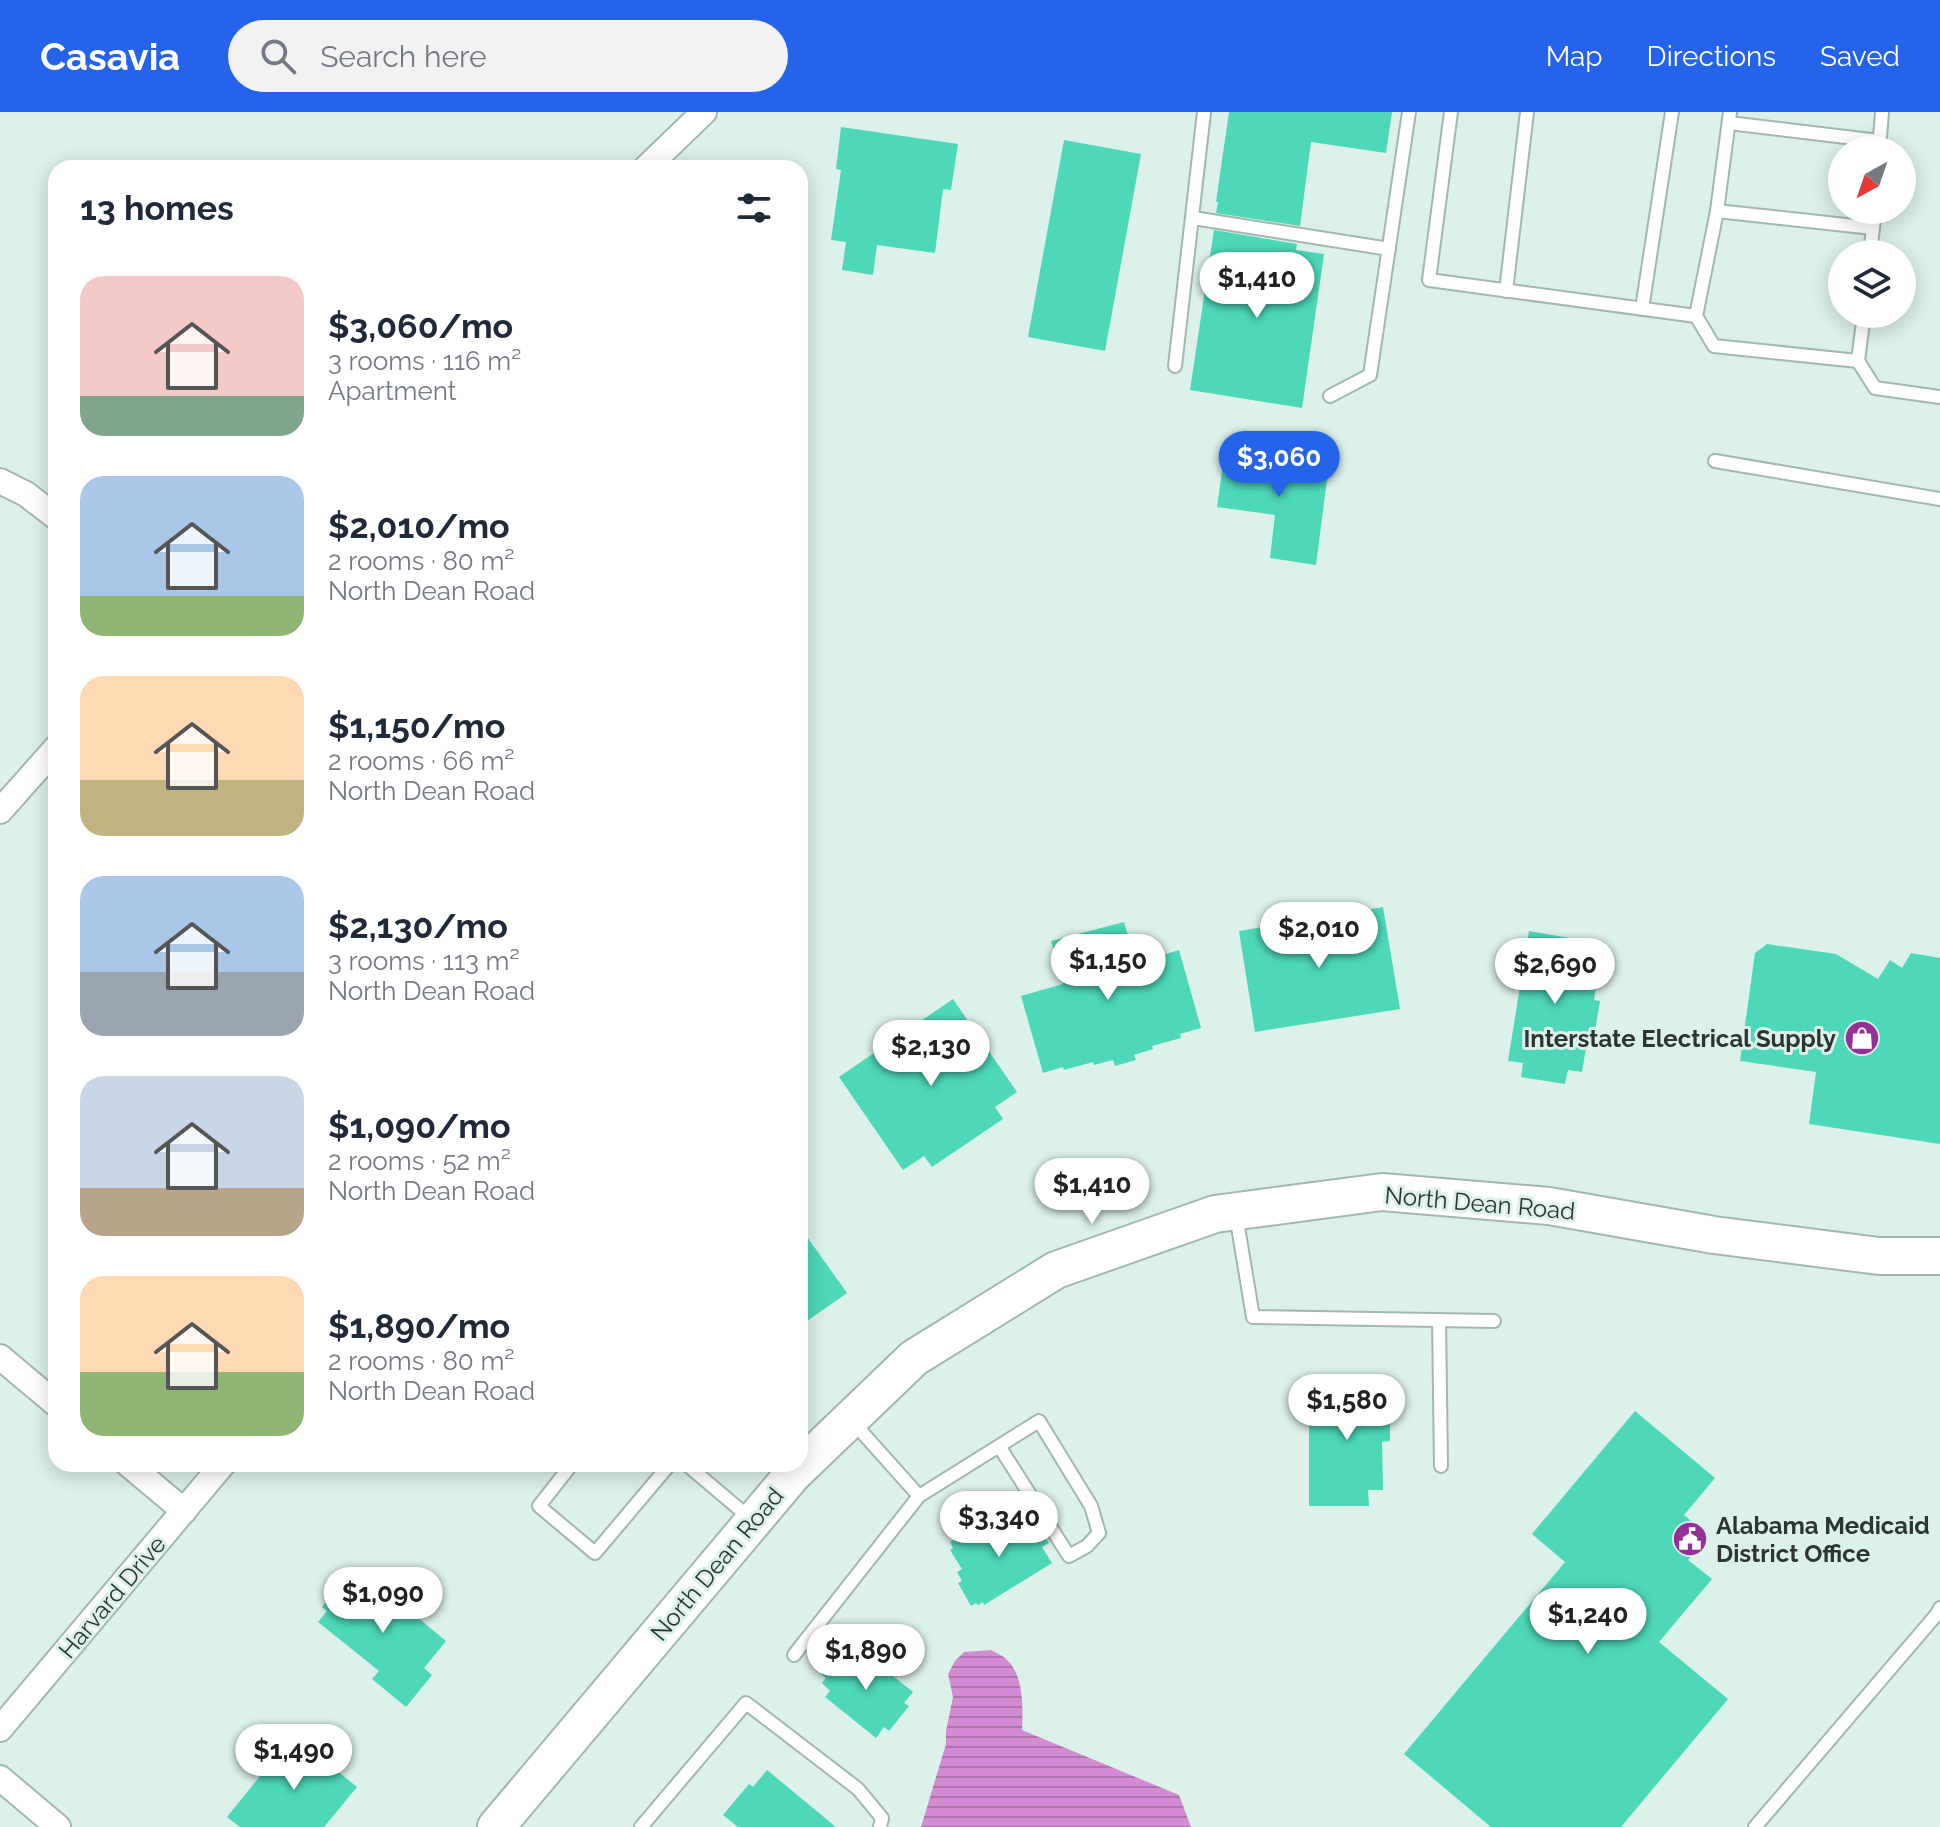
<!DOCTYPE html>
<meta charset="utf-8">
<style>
:root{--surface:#fff;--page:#f2f2f3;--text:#1f2937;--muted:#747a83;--accent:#2563eb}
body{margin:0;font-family:Raleway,sans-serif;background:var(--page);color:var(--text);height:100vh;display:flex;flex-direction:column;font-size:30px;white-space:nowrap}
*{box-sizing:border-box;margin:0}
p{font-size:26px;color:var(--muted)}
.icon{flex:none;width:44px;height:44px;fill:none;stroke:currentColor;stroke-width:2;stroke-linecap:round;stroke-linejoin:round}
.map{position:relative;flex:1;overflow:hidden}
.panel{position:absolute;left:48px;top:48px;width:760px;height:1312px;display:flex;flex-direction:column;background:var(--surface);border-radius:24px;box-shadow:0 4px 20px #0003}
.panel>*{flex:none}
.needle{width:52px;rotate:220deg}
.fabs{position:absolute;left:1828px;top:24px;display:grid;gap:16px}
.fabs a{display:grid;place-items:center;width:88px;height:88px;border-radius:50%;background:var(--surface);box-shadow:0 4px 20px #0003;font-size:40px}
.price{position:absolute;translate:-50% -68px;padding:0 18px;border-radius:28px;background:#fff;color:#222;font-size:26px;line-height:52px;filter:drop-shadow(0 2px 4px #0008)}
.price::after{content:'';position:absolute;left:50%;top:48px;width:24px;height:18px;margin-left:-12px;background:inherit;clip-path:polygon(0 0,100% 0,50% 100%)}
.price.current{background:var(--accent);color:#fff}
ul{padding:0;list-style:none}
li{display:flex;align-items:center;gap:24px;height:200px;padding:0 32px}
li span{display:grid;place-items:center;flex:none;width:224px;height:160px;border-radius:24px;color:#555}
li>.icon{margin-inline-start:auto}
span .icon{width:96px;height:96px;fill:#fffc;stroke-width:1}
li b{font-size:34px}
h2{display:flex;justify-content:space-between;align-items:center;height:96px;padding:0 32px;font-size:34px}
header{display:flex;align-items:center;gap:48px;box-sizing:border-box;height:112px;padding:0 40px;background:var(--accent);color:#fff}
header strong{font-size:38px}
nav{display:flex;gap:44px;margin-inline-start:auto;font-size:28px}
.search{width:560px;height:72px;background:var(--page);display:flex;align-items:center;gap:20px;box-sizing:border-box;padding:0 28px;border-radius:44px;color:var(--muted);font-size:30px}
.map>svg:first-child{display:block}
</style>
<header>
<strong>Casavia</strong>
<div class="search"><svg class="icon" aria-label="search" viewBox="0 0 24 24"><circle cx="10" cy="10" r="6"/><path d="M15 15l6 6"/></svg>Search here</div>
<nav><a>Map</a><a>Directions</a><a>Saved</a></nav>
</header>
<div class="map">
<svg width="1940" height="1715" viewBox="0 0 1940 1715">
<defs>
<pattern id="water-rules" width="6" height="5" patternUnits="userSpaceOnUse" patternTransform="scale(2)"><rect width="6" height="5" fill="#d38cd3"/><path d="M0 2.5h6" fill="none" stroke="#ac73ac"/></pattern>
</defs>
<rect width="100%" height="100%" fill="#dcf1ea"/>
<path fill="url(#water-rules)" d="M 991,1538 C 996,1541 1004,1544 1008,1549 C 1024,1565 1023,1597 1022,1618 L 1179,1683 L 1191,1715 L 921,1715 L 946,1632 L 946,1619 L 953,1585 L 948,1562 L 955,1549 L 964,1540 Z"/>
<g fill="#4cd8b9">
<path d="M 1229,0 L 1392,0 L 1386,41 L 1311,30 L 1300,114 L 1216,101 L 1218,90 L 1216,90 Z"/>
<path d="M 841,15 L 958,32 L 951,78 L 943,77 L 935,141 L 877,133 L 873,163 L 842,158 L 846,130 L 831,128 L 841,58 L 836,57 Z"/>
<path d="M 1064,28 L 1141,42 L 1105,239 L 1028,225 Z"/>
<path d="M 1214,118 L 1297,132 L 1296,138 L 1324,142 L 1302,296 L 1190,278 Z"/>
<path d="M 1225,338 L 1329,352 L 1316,453 L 1270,446 L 1275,403 L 1217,395 Z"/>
<path d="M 1383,795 L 1400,897 L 1255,920 L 1239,819 Z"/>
<path d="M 1124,810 L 1136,851 L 1179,838 L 1201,916 L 1180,922 L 1181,926 L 1152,934 L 1153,937 L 1134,943 L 1136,948 L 1115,954 L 1113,948 L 1094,953 L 1093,950 L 1064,958 L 1063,955 L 1043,961 L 1021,884 L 1063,872 L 1051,829 Z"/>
<path d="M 1529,819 L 1603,832 L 1594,888 L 1600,889 L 1595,919 L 1589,918 L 1582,960 L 1568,958 L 1565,972 L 1521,965 L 1523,951 L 1508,949 Z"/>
<path d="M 1767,832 L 1836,842 L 1878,867 L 1890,848 L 1902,856 L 1911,841 L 1940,846 L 1940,1032 L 1809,1012 L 1816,960 L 1740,949 L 1755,841 Z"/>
<path d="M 953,887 L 1017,980 L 995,995 L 1003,1007 L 932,1055 L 924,1044 L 903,1058 L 839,965 Z"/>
<path d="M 800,1115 L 847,1181 L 800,1214 Z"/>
<path d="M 1351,1271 L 1390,1271 L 1390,1329 L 1382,1330 L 1383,1378 L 1368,1378 L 1369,1394 L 1309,1394 L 1309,1272 Z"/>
<path d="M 1635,1299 L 1715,1366 L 1684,1403 L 1702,1418 L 1703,1430 L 1688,1448 L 1712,1467 L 1659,1530 L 1728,1587 L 1621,1715 L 1491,1715 L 1404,1642 L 1565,1450 L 1532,1422 Z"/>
<path d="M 1021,1402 L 1026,1410 L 1033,1406 L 1049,1431 L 1042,1435 L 1052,1451 L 984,1493 L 983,1490 L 978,1493 L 976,1491 L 971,1494 L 958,1471 L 962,1469 L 957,1460 L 962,1457 L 950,1438 L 953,1436 L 950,1430 L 970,1417 L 971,1419 L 974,1417 L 979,1424 L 987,1419 L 989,1422 Z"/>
<path d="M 360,1458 L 446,1529 L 424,1556 L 432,1563 L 406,1595 L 372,1567 L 379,1559 L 318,1510 L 327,1499 L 322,1495 L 339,1472 L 344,1476 Z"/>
<path d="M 849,1540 L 857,1547 L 863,1540 L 913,1580 L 904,1591 L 909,1594 L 889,1619 L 884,1615 L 876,1626 L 825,1585 L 830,1579 L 822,1571 L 826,1566 L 821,1562 L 838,1541 L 844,1546 Z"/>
<path d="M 293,1623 L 357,1675 L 324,1715 L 240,1715 L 227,1705 Z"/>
<path d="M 767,1658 L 836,1715 L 738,1715 L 723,1703 L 749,1672 L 753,1675 Z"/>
</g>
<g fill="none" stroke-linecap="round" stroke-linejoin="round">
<g stroke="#a3b7b1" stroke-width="16">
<g id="lane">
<path d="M 1451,0 L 1429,168 L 1696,204"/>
<path d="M 1730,0 L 1717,99 L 1696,204 L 1714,234 L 1858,249 L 1875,276 L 1940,285"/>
<path d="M 1729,11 L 1879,29"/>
<path d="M 1879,38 L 1882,0"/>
<path d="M 1717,99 L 1873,116"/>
<path d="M 1193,106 L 1389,137"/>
<path d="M 1870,142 L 1875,98"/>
<path d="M 1506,179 L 1527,0"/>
<path d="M 1642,197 L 1672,0"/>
<path d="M 1858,249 L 1864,202"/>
<path d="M 1175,254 L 1204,0"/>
<path d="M 1330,284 L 1370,263 L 1409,0"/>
<path d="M 1715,349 L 1940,387"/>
<path d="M 1236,1103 L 1253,1205 L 1494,1209"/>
<path d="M 1439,1208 L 1441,1354"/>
<path d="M 852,1309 L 919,1384"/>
<path d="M 572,1352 L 539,1394 L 595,1441 L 670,1352"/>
<path d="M 686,1352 L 751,1407"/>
<path d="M 794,1543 L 919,1384 L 1039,1309 L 1091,1394 L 1099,1421 L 1087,1434 L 1069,1444 L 999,1334"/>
<path d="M 641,1715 L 746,1591 L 858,1677 L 882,1706 L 880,1715"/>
<path d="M 1755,1715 L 1937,1502 L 1940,1496"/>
</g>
</g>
<g stroke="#a3b7b1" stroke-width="28">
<g id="street">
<path d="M 646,56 L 704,0"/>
<path d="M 0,369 L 26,382 L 56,405"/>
<path d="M 0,699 L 56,636"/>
<path d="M 0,1245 L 56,1292"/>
<path d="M 128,1352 L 184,1399"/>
<path d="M 0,1617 L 223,1352"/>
<path d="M 0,1666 L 58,1715"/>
</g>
</g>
<g stroke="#a3b7b1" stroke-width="40">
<path id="secondary" d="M 496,1715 L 793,1362 L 914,1246 L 1056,1158 L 1215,1102 L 1382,1080 L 1549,1094 L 1714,1123 L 1879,1144 L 1940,1144"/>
</g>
<use href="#lane" stroke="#fff" stroke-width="12"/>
<use href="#street" stroke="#fff" stroke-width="24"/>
<use href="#secondary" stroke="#fff" stroke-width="36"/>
</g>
<defs>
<g id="shop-disc" transform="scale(1.8)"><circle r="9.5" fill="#943096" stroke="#dcf1ea"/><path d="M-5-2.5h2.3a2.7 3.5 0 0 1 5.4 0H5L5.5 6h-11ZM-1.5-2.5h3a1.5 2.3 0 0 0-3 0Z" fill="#fff"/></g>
<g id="civic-disc" transform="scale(1.8)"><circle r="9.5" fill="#943096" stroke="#dcf1ea"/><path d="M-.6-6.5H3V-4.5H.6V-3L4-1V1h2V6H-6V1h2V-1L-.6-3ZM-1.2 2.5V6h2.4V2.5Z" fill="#fff"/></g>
</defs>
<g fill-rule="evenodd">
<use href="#shop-disc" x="1862" y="926"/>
<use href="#civic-disc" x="1690" y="1427"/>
</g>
<g text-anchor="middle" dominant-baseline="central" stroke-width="6" stroke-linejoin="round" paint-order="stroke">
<g font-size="24" font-weight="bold" fill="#2d3533" stroke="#dcf1ea" text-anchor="end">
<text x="1836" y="926">Interstate Electrical Supply</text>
<text x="1716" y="1413" text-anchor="start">Alabama Medicaid<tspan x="1716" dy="28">District Office</tspan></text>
</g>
<g font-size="24" fill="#2d3533" stroke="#dcf1ea">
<text transform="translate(1480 1091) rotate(5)">North Dean Road</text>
<text transform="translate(717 1452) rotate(-50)">North Dean Road</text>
<text transform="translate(112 1485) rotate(-50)">Harvard Drive</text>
</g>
</g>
</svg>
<div class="fabs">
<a><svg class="needle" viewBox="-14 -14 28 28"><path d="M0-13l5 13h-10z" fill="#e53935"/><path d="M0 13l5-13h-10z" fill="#747a83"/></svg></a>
<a><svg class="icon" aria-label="layers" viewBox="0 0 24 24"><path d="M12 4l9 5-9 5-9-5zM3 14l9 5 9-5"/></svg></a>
</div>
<b class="price" style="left:1257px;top:208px">$1,410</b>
<b class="price current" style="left:1279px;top:387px">$3,060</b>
<b class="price" style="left:1319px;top:858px">$2,010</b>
<b class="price" style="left:1108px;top:890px">$1,150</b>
<b class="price" style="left:1555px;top:894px">$2,690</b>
<b class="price" style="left:931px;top:976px">$2,130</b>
<b class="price" style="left:1092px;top:1114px">$1,410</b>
<b class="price" style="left:1347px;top:1330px">$1,580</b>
<b class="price" style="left:999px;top:1447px">$3,340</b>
<b class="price" style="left:383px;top:1523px">$1,090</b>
<b class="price" style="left:1588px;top:1544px">$1,240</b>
<b class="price" style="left:866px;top:1580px">$1,890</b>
<b class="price" style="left:294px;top:1680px">$1,490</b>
<section class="panel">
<h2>13 homes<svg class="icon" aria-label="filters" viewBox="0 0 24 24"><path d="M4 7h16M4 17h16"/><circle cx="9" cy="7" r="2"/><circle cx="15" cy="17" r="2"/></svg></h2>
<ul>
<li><span style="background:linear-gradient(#f6c9c9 75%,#7fa58c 0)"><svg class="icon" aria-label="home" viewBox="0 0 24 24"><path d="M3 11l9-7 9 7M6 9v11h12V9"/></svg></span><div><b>$3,060/mo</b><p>3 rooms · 116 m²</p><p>Apartment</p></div></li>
<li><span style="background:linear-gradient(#a9c7e8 75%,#8fb573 0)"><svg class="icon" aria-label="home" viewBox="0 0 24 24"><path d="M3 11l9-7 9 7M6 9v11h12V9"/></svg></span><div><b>$2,010/mo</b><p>2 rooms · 80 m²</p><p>North Dean Road</p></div></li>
<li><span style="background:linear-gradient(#ffd9b3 65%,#c2b280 0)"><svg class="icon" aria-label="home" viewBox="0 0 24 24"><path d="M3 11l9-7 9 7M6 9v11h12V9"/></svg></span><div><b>$1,150/mo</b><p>2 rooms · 66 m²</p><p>North Dean Road</p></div></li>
<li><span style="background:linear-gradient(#a9c7e8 60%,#9aa5b1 0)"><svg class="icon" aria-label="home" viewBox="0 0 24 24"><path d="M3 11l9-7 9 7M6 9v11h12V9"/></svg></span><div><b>$2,130/mo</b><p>3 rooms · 113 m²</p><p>North Dean Road</p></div></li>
<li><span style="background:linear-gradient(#c9d6e8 70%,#b9a48a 0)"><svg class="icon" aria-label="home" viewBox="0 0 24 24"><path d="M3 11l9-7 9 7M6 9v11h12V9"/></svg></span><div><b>$1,090/mo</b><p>2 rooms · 52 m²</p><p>North Dean Road</p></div></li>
<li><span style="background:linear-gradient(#ffd9b3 60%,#8fb573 0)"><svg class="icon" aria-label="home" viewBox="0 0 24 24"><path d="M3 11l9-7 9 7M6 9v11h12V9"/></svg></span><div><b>$1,890/mo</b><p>2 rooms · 80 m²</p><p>North Dean Road</p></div></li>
</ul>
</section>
</div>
